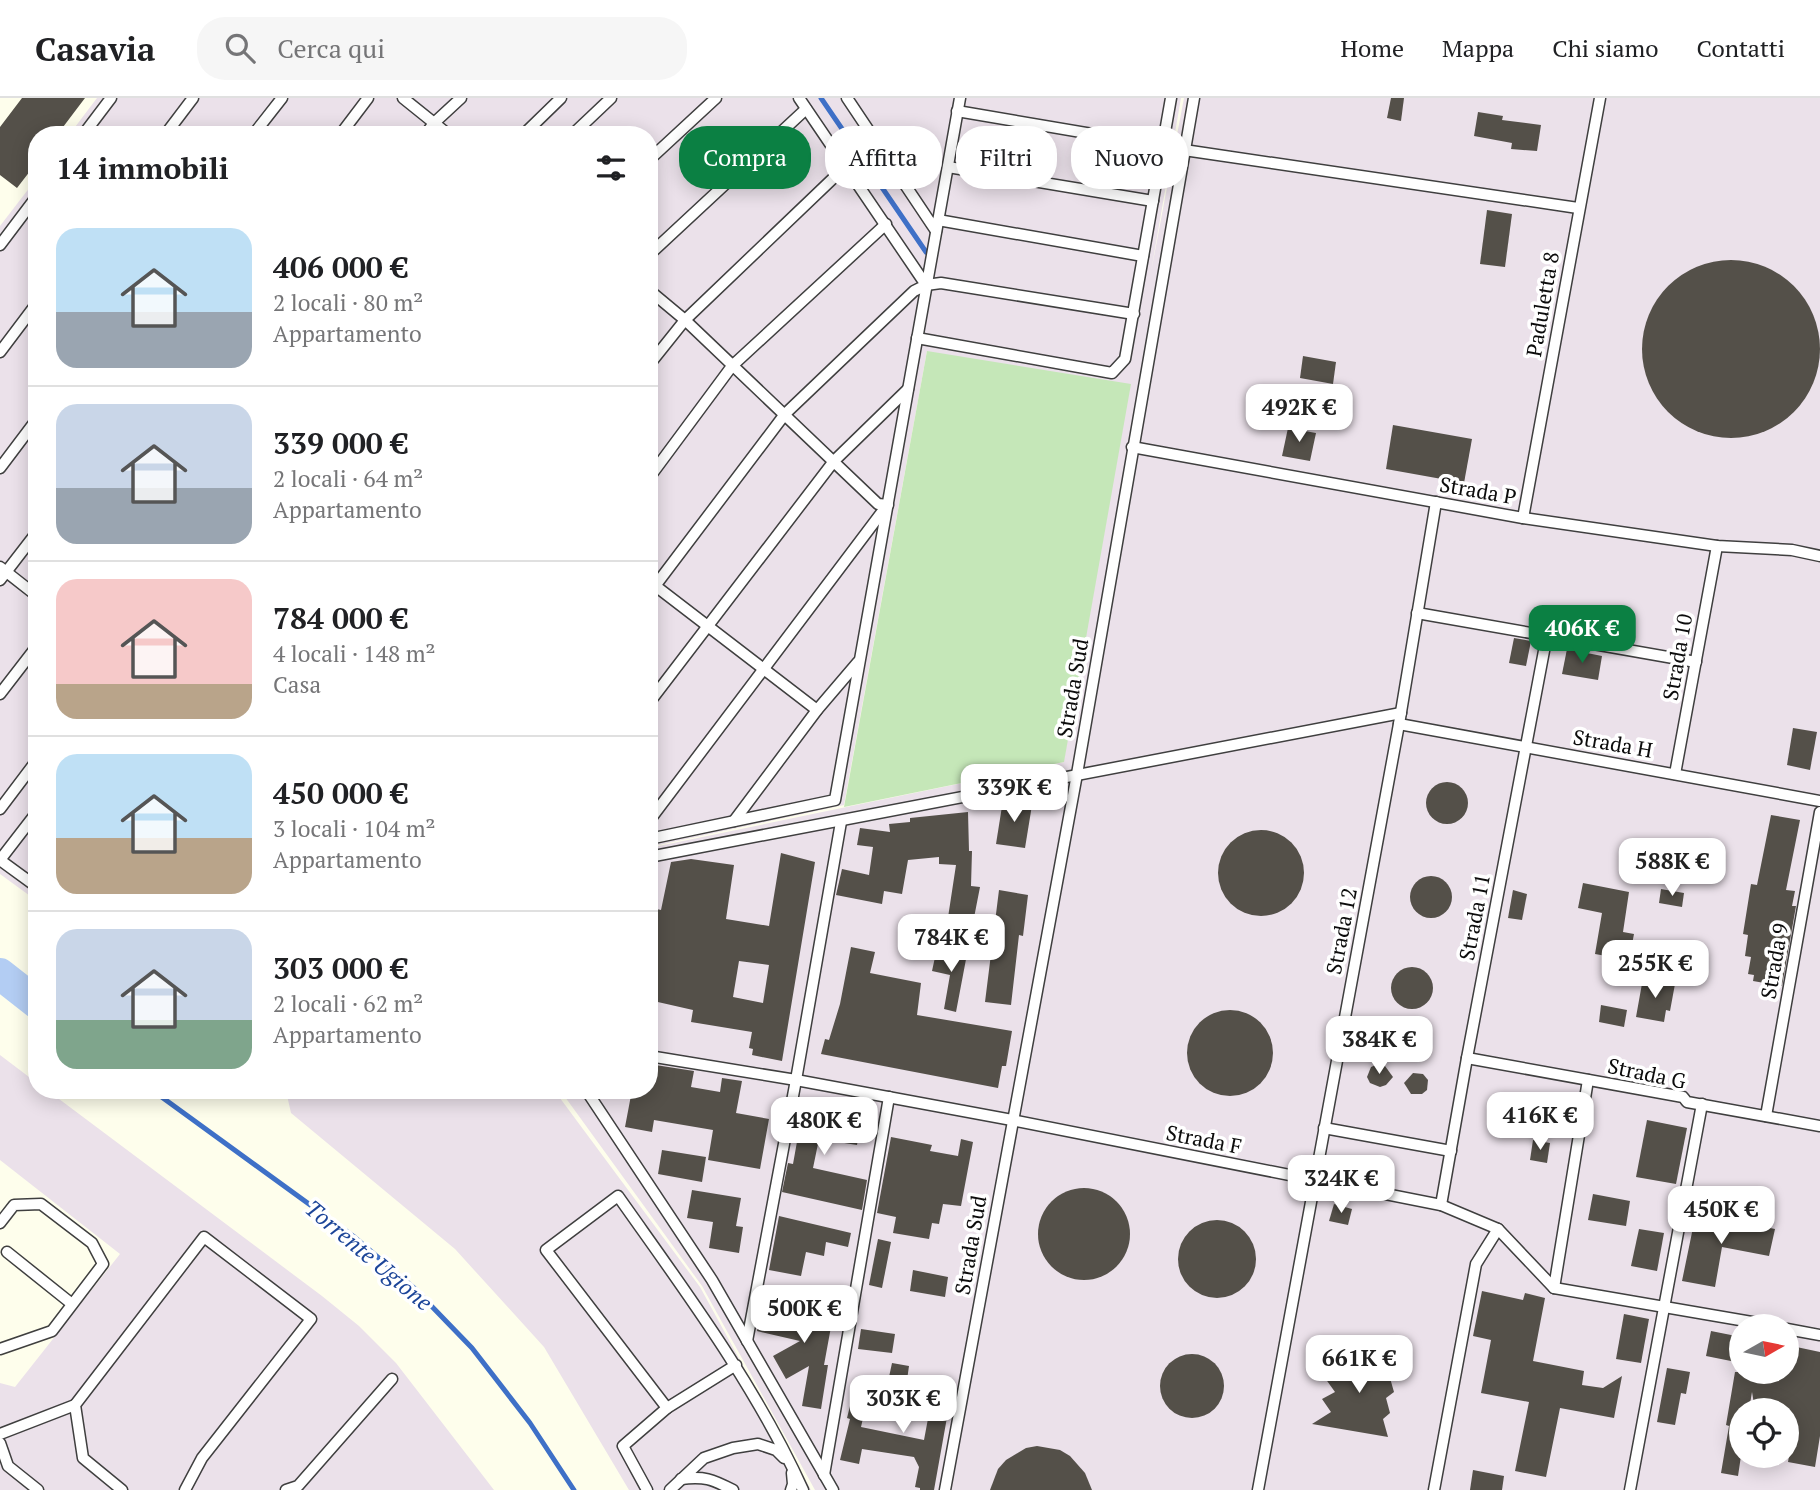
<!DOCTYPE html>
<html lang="it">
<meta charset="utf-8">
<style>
:root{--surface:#fff;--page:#f6f6f6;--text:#202124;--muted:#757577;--line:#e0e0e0;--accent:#0b8043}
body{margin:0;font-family:"PT Serif",serif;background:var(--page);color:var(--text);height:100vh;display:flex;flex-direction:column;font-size:26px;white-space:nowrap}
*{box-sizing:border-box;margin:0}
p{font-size:23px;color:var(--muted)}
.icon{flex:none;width:38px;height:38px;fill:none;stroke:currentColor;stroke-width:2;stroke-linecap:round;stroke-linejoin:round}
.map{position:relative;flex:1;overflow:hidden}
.sheet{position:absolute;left:28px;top:28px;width:630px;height:973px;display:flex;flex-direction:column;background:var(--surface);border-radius:28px;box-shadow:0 4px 18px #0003}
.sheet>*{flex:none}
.guide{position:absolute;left:679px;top:28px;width:665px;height:63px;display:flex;gap:14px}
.needle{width:46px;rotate:81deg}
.fabs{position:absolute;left:1729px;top:1216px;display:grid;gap:14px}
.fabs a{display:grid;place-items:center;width:70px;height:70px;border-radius:50%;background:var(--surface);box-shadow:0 4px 18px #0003;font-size:35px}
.price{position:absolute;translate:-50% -60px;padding:0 16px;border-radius:14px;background:#fff;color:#222;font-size:23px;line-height:46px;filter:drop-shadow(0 2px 4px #0008)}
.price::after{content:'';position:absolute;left:50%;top:42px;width:21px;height:16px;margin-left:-10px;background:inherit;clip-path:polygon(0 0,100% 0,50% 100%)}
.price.current{background:var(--accent);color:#fff}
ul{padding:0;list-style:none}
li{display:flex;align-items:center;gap:21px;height:175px;padding:0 28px}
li+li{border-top:2px solid var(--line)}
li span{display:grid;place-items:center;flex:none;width:196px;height:140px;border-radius:21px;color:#555}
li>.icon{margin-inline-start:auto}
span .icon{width:84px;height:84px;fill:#fffc;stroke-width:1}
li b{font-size:30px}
h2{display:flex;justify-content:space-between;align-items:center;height:84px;padding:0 28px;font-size:30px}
.chip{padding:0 24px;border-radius:28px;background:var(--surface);box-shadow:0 4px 18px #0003;font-size:24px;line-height:63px}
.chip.current{background:var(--accent);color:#fff}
header{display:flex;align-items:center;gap:42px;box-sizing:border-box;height:98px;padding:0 35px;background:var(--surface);border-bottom:2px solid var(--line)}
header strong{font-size:33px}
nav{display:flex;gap:38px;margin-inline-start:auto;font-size:24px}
.search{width:490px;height:63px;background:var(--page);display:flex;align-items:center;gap:18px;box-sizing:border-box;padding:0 24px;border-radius:28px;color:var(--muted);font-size:26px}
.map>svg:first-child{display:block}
</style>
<header>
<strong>Casavia</strong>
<div class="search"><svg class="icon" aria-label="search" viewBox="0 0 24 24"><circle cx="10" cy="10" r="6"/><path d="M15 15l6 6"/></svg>Cerca qui</div>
<nav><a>Home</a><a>Mappa</a><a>Chi siamo</a><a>Contatti</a></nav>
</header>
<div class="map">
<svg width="1820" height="1392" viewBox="0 0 1820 1392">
<rect width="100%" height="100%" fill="#fefeec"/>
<g fill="#ebe1ea" fill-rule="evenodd">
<path d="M 97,0 L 1181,0 L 1151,174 L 1184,0 L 1820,0 L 1820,1392 L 815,1392 L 702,1188 L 560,992 L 649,992 L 649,750 L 1064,664 L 927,253 L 844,707 L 649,749 L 649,37 L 69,37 ZM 1741,1228 L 1787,1228 L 1787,1274 L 1741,1274 ZM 1741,1312 L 1787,1312 L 1787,1358 L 1741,1358 Z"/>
<path d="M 37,80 L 37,803 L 0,776 L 0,128 Z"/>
<path d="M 0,957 L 37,985 L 37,992 L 47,992 L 322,1198 L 359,1228 L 396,1265 L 494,1392 L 0,1392 L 0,1285 L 15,1289 L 120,1156 L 0,1062 Z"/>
<path d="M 293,992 L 554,992 L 700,1189 L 811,1392 L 629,1392 L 544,1249 L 455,1151 L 291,1015 L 286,993 Z"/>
</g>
<path fill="#c5e7b8" d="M 927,253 L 1131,286 L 1064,664 L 844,709 Z"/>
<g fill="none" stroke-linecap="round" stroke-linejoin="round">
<g stroke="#3e70c7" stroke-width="5">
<path d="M 821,0 L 926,154"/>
<path d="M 152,992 L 353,1138 L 414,1190 L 472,1250 L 530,1325 L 574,1392"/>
</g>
<path stroke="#b3cdf3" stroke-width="32" d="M 0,876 L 37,905"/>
</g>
<g fill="#545049" fill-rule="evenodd">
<path d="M 22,0 L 85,0 L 57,37 L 37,37 L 37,64 L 17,90 L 0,77 L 0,29 Z"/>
<path d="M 1391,0 L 1404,0 L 1401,23 L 1387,20 Z"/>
<path d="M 1478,14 L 1503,18 L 1502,22 L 1541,27 L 1537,53 L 1511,51 L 1512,45 L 1474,38 Z"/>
<path d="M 1487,112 L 1512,116 L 1505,169 L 1480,166 Z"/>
<circle cx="1731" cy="251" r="89"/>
<path d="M 1303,258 L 1336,264 L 1333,286 L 1300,280 Z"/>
<path d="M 1393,327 L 1472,341 L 1464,385 L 1386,371 Z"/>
<path d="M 1288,330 L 1316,335 L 1310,363 L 1282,358 Z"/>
<path d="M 1514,540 L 1531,543 L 1526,568 L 1509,565 Z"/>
<path d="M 1567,551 L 1602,558 L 1598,582 L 1562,576 Z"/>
<path d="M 1793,630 L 1817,634 L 1810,672 L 1787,667 Z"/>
<circle cx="1447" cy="705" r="21"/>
<path d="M 1003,702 L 1032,707 L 1025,750 L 996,746 Z"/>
<path d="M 968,714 L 969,753 L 972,753 L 971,788 L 980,789 L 972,830 L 947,826 L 956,767 L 939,766 L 939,759 L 908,762 L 902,796 L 884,793 L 882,806 L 836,797 L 842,771 L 869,777 L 873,749 L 857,747 L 860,730 L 890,734 L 889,726 L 910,724 L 910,720 Z"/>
<path d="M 1771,717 L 1800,722 L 1786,792 L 1795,793 L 1792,808 L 1796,808 L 1782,888 L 1753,883 L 1754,877 L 1748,876 L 1751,859 L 1745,858 L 1748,837 L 1743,836 L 1751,786 L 1757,787 Z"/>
<circle cx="1261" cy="775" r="43"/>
<path d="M 781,755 L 815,764 L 782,963 L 752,957 L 753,951 L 749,950 L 752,934 L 691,924 L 693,912 L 649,902 L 649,823 L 652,810 L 661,812 L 671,764 L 691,761 L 734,767 L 726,821 L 769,828 ZM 739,863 L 769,867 L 763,905 L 733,899 Z"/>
<circle cx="1431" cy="799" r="21"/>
<path d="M 1583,785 L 1629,794 L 1623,834 L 1634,836 L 1629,862 L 1595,856 L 1602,815 L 1578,810 Z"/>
<path d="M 1661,791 L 1684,795 L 1682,809 L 1659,805 Z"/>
<path d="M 999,792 L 1028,797 L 1023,838 L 1019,837 L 1011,907 L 985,904 Z"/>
<path d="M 1513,792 L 1527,796 L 1522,822 L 1508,820 Z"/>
<path d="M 851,849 L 875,854 L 870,875 L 921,885 L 917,917 L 1012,933 L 1006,968 L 1002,968 L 998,990 L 821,956 L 825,941 L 829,942 L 840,906 Z"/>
<path d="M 937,850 L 967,856 L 956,914 L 944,911 L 950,877 L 932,873 Z"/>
<circle cx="1412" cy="890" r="21"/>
<path d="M 1643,880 L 1675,886 L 1670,913 L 1666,912 L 1664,924 L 1636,919 Z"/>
<path d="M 1601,907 L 1627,912 L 1624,929 L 1599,924 Z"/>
<circle cx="1230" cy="955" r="43"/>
<path d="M 649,966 L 694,973 L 691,989 L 720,994 L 722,980 L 742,983 L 736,1015 L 769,1021 L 760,1071 L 708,1062 L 713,1032 L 654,1022 L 652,1034 L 625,1029 L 632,992 L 649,992 Z"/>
<path d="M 1378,966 L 1385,968 L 1393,979 L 1386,987 L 1380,989 L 1370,985 L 1367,979 L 1371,969 Z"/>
<path d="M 1413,975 L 1423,976 L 1428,982 L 1427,992 L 1422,996 L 1411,996 L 1404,985 Z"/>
<path d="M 1536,998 L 1553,1000 L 1550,1018 L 1533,1015 Z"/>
<path d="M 805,999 L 836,1007 L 835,1013 L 862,1018 L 857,1047 L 819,1041 L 813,1070 L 867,1082 L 862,1112 L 782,1094 L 788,1065 L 793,1066 Z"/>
<path d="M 1647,1022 L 1687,1030 L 1676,1086 L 1636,1079 Z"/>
<path d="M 891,1039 L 932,1047 L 930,1053 L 958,1058 L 961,1041 L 973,1044 L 961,1108 L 943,1106 L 939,1126 L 932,1125 L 929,1141 L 893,1135 L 896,1119 L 877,1115 Z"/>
<path d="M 1533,1042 L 1550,1045 L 1547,1065 L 1530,1062 Z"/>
<path d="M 662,1052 L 706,1059 L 702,1084 L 658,1076 Z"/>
<circle cx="1084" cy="1136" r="46"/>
<path d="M 692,1092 L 741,1100 L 736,1128 L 743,1129 L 739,1155 L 709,1150 L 713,1124 L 687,1120 Z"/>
<path d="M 1593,1096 L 1630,1103 L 1626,1128 L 1588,1122 Z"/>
<path d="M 1334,1106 L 1352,1111 L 1348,1127 L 1329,1123 Z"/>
<path d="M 1696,1115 L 1775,1131 L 1769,1158 L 1722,1149 L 1715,1189 L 1682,1183 Z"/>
<path d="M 779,1118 L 851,1135 L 848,1149 L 826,1144 L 824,1158 L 806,1154 L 801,1178 L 769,1172 Z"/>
<circle cx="1217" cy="1161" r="39"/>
<path d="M 1639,1131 L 1664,1135 L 1657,1173 L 1631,1168 Z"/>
<path d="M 878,1141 L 891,1144 L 882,1190 L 869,1187 Z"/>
<path d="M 913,1172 L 948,1179 L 945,1199 L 910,1193 Z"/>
<path d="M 1482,1193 L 1523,1202 L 1525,1195 L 1545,1200 L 1533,1263 L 1584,1273 L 1582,1287 L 1603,1290 L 1622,1278 L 1614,1320 L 1560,1310 L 1546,1379 L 1515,1373 L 1529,1304 L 1481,1295 L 1491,1242 L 1473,1238 Z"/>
<path d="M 799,1198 L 835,1207 L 824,1267 L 828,1267 L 821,1311 L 802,1308 L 809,1268 L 786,1281 L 773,1258 L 800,1243 L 757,1233 L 761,1216 L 793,1224 Z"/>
<path d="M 1624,1216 L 1649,1221 L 1641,1265 L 1616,1261 Z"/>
<path d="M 861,1231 L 895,1236 L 892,1255 L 858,1251 Z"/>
<path d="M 1711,1233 L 1741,1239 L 1741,1265 L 1706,1258 Z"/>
<path d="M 1787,1247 L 1820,1254 L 1820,1338 L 1815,1369 L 1788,1364 L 1792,1340 L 1787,1339 L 1787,1312 L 1755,1312 L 1752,1294 L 1749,1312 L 1741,1312 L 1741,1358 L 1738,1378 L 1721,1375 L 1729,1328 L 1726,1327 L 1735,1274 L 1787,1274 Z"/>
<path d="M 1326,1255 L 1403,1269 L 1390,1280 L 1394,1294 L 1386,1300 L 1390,1315 L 1383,1321 L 1388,1339 L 1312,1326 L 1331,1314 L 1322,1301 L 1335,1294 L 1325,1280 L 1338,1273 Z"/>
<circle cx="1192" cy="1288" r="32"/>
<path d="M 892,1265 L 909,1268 L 907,1282 L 889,1279 Z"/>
<path d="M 1667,1270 L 1690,1274 L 1686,1296 L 1681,1295 L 1675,1327 L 1657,1324 Z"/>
<path d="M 905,1287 L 951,1297 L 934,1392 L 920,1392 L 920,1390 L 915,1389 L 919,1369 L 914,1359 L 862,1351 L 859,1366 L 840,1362 L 850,1321 L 847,1320 L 852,1300 L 867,1303 L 861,1329 L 924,1342 L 930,1310 L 902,1305 Z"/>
<path d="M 1037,1348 L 1060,1352 L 1070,1358 L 1085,1375 L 1092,1392 L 990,1392 L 998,1371 L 1006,1362 L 1026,1350 Z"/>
<path d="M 1473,1372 L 1504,1378 L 1502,1392 L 1470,1392 Z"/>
</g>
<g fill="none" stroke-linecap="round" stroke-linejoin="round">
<g stroke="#3f3f3f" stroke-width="13">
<g id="lane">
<path d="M 403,0 L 449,37"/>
<path d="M 847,0 L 936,133"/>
<path d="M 957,13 L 1163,48"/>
<path d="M 83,37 L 111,0"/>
<path d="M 165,37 L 193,0"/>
<path d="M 253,37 L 282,0"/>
<path d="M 340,37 L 368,0"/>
<path d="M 425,37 L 434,25 L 461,0"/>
<path d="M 523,37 L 561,0"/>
<path d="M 572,37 L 611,0"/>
<path d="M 1184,52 L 1578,110"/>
<path d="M 649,62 L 716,0"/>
<path d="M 948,69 L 1153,103"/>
<path d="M 938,122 L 1143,158"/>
<path d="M 0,147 L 37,98"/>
<path d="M 649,157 L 806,11"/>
<path d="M 926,187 L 941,185 L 1134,216"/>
<path d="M 649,192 L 685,222 L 878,406 L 888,407"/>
<path d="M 917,240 L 1112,275 L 1125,261 L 1171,0"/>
<path d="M 0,254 L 37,205"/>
<path d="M 649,267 L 685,222 L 846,68"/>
<path d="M 1132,349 L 1523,420 L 1717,448 L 1792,452 L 1820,458"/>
<path d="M 0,370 L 37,321"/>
<path d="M 649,380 L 732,268 L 886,126"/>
<path d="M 1523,420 L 1600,0"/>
<path d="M 0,469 L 37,498"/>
<path d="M 0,482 L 37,434"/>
<path d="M 649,483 L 817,612"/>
<path d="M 649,496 L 785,316 L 914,193 L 926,187 L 799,0"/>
<path d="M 1417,515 L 1696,564"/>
<path d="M 0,596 L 37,548"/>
<path d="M 649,605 L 834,363 L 908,291"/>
<path d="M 1399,626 L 1820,703"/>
<path d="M 1675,676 L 1717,448"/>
<path d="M 0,711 L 37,662"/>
<path d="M 649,723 L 885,410"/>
<path d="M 734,723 L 817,612 L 858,564"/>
<path d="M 649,741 L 835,702 L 960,0"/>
<path d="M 649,759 L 1401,615"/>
<path d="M 0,762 L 37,714"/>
<path d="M 0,762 L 37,789"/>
<path d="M 649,958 L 796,982 L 1012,1022 L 1441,1107 L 1498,1131 L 1554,1190 L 1775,1228"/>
<path d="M 1467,960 L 1683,999 L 1687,1004 L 1820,1028"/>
<path d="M 586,992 L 712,1182 L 833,1392"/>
<path d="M 1766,1018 L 1820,714"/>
<path d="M 1324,1030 L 1451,1053"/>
<path d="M 1441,1107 L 1467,960 L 1547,537"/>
<path d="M 0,1125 L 14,1107 L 41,1106 L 92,1145 L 103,1166 L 52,1233 L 0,1251"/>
<path d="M 7,1154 L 72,1206"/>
<path d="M 1554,1190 L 1588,982"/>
<path d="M 1787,1231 L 1820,1237"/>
<path d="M 747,1243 L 796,982 L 841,724"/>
<path d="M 736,1267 L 667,1310 L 546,1152 L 618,1098 C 685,1193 755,1286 803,1392"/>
<path d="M 0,1336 L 75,1307"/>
<path d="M 0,1345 L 8,1368 L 38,1392"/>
<path d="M 824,1377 L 889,999"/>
<path d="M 681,1381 C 704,1378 712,1381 733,1392"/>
<path d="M 122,1392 L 83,1360 L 75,1307 L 204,1139 L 311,1221 L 202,1360 L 185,1392"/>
<path d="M 286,1392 L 298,1388 L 392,1281"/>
<path d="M 647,1392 L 623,1348 L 667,1310"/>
<path d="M 670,1392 L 704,1360 L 733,1350 L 758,1346 L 776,1352 L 784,1360"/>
<path d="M 791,1392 L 793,1386 L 792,1375"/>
<path d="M 945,1392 L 1077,676 L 1194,0"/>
<path d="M 1258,1392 L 1399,626 L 1436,404"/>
<path d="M 1434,1392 L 1476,1166 L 1498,1131"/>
<path d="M 1630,1392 L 1702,1006"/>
</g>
</g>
<use href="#lane" stroke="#fff" stroke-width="10"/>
</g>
<g text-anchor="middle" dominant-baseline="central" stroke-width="7" stroke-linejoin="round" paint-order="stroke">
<g font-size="21" fill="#0c0c0c" stroke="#fff">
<text transform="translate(1542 206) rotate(-80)">Paduletta 8</text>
<text transform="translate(1478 392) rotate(10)">Strada P</text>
<text transform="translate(1677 559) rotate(-80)">Strada 10</text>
<text transform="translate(1072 590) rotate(-80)">Strada Sud</text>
<text transform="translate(1613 645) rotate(10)">Strada H</text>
<text transform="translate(1474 819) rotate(-79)">Strada 11</text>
<text transform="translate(1341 833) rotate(-79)">Strada 12</text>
<text transform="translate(1774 863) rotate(-80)">Strada 9</text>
<text transform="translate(1647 975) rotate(12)">Strada G</text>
<text transform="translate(1204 1041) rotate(11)">Strada F</text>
<text transform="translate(970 1147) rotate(-80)">Strada Sud</text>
</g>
<g font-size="23" font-style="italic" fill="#1c4598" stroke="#fff">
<text transform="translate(369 1157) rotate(40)">Torrente Ugione</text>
</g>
</g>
</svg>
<div class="fabs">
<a><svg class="needle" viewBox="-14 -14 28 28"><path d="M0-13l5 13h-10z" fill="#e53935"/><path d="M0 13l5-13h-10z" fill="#757577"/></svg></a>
<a><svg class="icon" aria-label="locate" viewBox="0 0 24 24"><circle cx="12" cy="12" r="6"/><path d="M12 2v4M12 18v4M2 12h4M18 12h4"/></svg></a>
</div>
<b class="price" style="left:1299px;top:346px">492K €</b>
<b class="price current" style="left:1582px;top:567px">406K €</b>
<b class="price" style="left:1014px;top:726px">339K €</b>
<b class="price" style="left:1672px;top:800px">588K €</b>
<b class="price" style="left:951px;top:876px">784K €</b>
<b class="price" style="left:1655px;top:902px">255K €</b>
<b class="price" style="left:1379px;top:978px">384K €</b>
<b class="price" style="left:1540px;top:1054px">416K €</b>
<b class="price" style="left:824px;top:1059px">480K €</b>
<b class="price" style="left:1341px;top:1117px">324K €</b>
<b class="price" style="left:1721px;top:1148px">450K €</b>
<b class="price" style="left:804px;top:1247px">500K €</b>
<b class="price" style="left:1359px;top:1297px">661K €</b>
<b class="price" style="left:903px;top:1337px">303K €</b>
<div class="guide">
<a class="chip current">Compra</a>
<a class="chip">Affitta</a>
<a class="chip">Filtri</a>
<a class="chip">Nuovo</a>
</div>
<section class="sheet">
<h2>14 immobili<svg class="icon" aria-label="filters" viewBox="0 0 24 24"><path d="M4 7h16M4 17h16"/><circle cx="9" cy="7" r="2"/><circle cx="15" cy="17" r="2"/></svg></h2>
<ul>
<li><span style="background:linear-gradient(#bfe0f5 60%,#9aa5b1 0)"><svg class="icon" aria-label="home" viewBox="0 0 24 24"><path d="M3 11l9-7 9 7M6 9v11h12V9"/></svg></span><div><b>406 000 €</b><p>2 locali · 80 m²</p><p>Appartamento</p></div></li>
<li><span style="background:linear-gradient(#c9d6e8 60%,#9aa5b1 0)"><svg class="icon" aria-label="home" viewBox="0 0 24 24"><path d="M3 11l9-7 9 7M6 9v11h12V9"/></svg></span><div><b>339 000 €</b><p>2 locali · 64 m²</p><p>Appartamento</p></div></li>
<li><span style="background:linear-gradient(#f6c9c9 75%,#b9a48a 0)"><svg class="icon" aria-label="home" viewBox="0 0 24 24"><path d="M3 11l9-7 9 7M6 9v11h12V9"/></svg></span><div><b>784 000 €</b><p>4 locali · 148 m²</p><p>Casa</p></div></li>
<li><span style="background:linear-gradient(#bfe0f5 60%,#b9a48a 0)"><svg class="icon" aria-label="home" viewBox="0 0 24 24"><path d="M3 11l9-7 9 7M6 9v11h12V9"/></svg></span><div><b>450 000 €</b><p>3 locali · 104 m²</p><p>Appartamento</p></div></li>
<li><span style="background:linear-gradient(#c9d6e8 65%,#7fa58c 0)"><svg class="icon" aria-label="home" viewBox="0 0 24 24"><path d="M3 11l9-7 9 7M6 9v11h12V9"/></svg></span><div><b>303 000 €</b><p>2 locali · 62 m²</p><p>Appartamento</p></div></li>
</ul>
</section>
</div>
